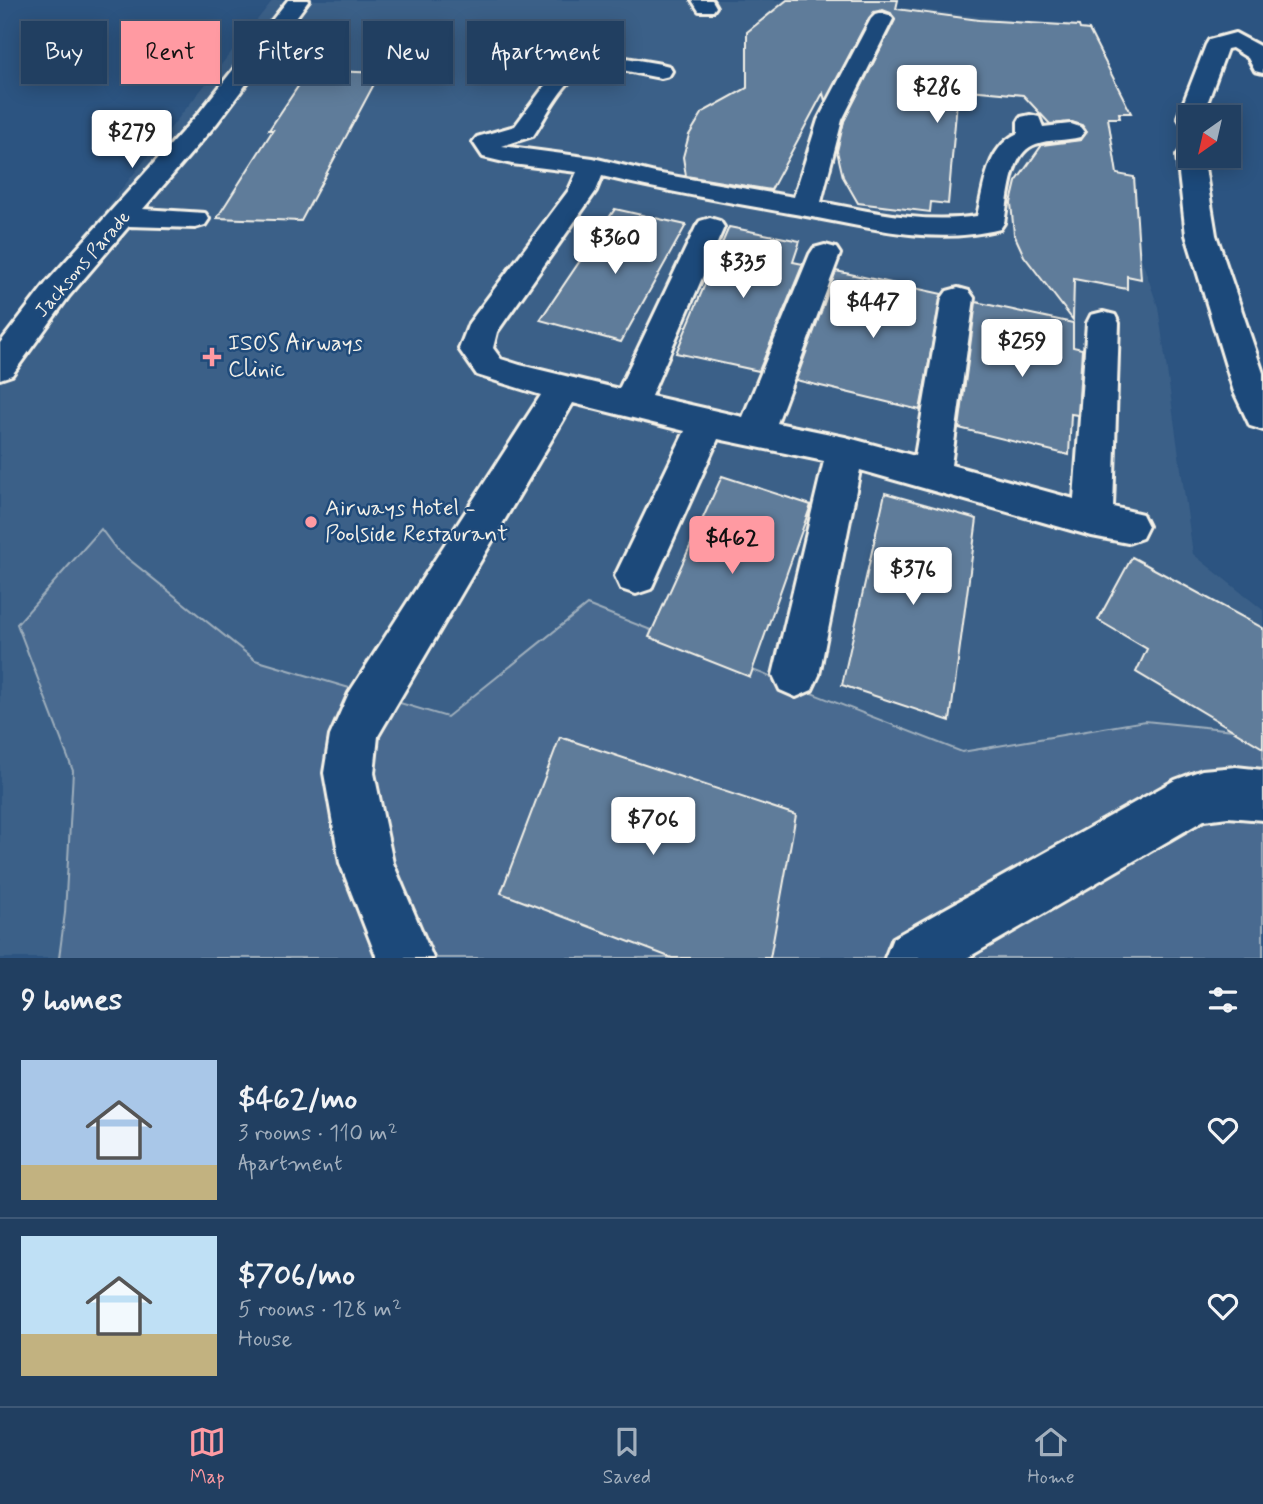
<!DOCTYPE html>
<meta charset="utf-8">
<style>
:root{--surface:#213f61;--page:#2d4a6a;--text:#f1f3f6;--muted:#a2afbd;--line:#3e5876;--accent:#ff9aa2}
body{margin:0;font-family:Mynerve,sans-serif;background:var(--page);color:var(--text);height:100vh;display:flex;flex-direction:column;font-size:26px;white-space:nowrap}
*{box-sizing:border-box;margin:0}
p{font-size:23px;color:var(--muted)}
.icon{flex:none;width:38px;height:38px;fill:none;stroke:currentColor;stroke-width:2;stroke-linecap:round;stroke-linejoin:round}
.map{position:relative;height:958px;overflow:hidden}
.panel{display:flex;flex-direction:column;background:var(--surface);flex:1}
.panel>*{flex:none}
.hud{position:absolute;left:21px;top:21px;width:700px;height:63px;display:flex;gap:14px}
.needle{width:46px;rotate:214deg}
.fabs{position:absolute;left:1178px;top:105px;display:grid;gap:14px}
.fabs a{display:grid;place-items:center;width:63px;height:63px;border-radius:0px;background:var(--surface);box-shadow:0 4px 18px #0003,0 0 0 2px var(--line);font-size:35px}
.price{position:absolute;translate:-50% -60px;padding:0 16px;border-radius:7px;background:#fff;color:#222;font-size:23px;line-height:46px;filter:drop-shadow(0 2px 4px #0008)}
.price::after{content:'';position:absolute;left:50%;top:42px;width:21px;height:16px;margin-left:-10px;background:inherit;clip-path:polygon(0 0,100% 0,50% 100%)}
.price.on{background:var(--accent);color:#111}
ul{padding:0;list-style:none}
li{display:flex;align-items:center;gap:21px;height:175px;padding:0 21px}
li+li{border-top:2px solid var(--line)}
li span{display:grid;place-items:center;flex:none;width:196px;height:140px;border-radius:0px;color:#555}
li>.icon{margin-inline-start:auto}
span .icon{width:84px;height:84px;fill:#fffc;stroke-width:1}
li b{font-size:30px}
h2{display:flex;justify-content:space-between;align-items:center;height:84px;padding:0 21px;font-size:30px}
.tag{padding:0 24px;border-radius:0px;background:var(--surface);box-shadow:0 4px 18px #0003,0 0 0 2px var(--line);font-size:24px;line-height:63px}
.tag.on{background:var(--accent);color:#111}
.tab-bar{display:flex;justify-content:space-around;align-items:center;height:98px;border-top:2px solid var(--line);background:var(--surface);font-size:19px;color:var(--muted)}
.tab-bar a{display:grid;justify-items:center;gap:4px}
.tab-bar .on{color:var(--accent)}
.map>svg:first-child{display:block}
</style>
<div class="map">
<svg width="1263" height="958" viewBox="0 0 1263 958">
<rect width="100%" height="100%" fill="#2c5481"/>
<filter id="ink" filterUnits="userSpaceOnUse"><feTurbulence type="fractalNoise" baseFrequency=".0143" numOctaves="2"/><feDisplacementMap in="SourceGraphic" scale="14" xChannelSelector="R" yChannelSelector="G"/><feConvolveMatrix kernelMatrix="1 2 1 2 8 2 1 2 1" color-interpolation-filters="sRGB"/></filter>
<g filter="url(#ink)">
<path fill="#3b6088" d="M 273,0 L 879,0 L 879,5 L 1061,26 L 1158,307 L 1193,554 L 1263,610 L 1263,958 L 0,958 L 0,341 Z"/>
<path fill="#496b90" stroke="#9eaebc" stroke-width="2" d="M 101,529 L 116,549 L 255,660 L 447,717 L 587,605 L 962,752 L 1145,721 L 1263,733 L 1263,958 L 59,958 L 65,913 L 73,771 L 17,624 Z"/>
<g fill="#5e7b9a" stroke="#f4f1e8" stroke-width="2">
<path d="M 787,0 L 898,0 L 896,9 L 979,20 L 1079,26 L 1080,29 L 1089,30 L 1131,113 L 1119,113 L 1120,118 L 1108,118 L 1117,174 L 1134,177 L 1141,279 L 1127,276 L 1127,289 L 1074,279 L 1073,320 L 1024,256 L 1014,234 L 1011,203 L 1016,182 L 1042,145 L 1081,140 L 1087,132 L 1082,125 L 1072,122 L 1050,124 L 1023,95 L 958,89 L 948,204 L 931,202 L 930,212 L 858,203 L 843,177 L 837,151 L 844,121 L 895,20 L 891,13 L 883,10 L 874,12 L 869,18 L 825,101 L 823,93 L 771,190 L 686,176 L 683,157 L 689,135 L 703,112 L 747,88 L 747,32 Z"/>
<path d="M 309,70 L 380,73 L 301,221 L 217,218 L 273,130 L 269,130 Z"/>
<path d="M 615,209 L 686,225 L 621,342 L 540,320 Z"/>
<path d="M 729,227 L 800,241 L 793,262 L 803,264 L 759,371 L 676,353 Z"/>
<path d="M 836,271 L 942,294 L 920,410 L 796,380 Z"/>
<path d="M 976,302 L 1073,323 L 1073,347 L 1082,349 L 1078,415 L 1071,414 L 1069,455 L 959,428 Z"/>
<path d="M 722,476 L 811,505 L 750,677 L 649,637 Z"/>
<path d="M 885,493 L 977,519 L 950,721 L 842,685 Z"/>
<path d="M 1132,557 L 1263,628 L 1263,748 L 1136,672 L 1147,649 L 1098,620 Z"/>
<path d="M 560,737 L 796,815 L 770,958 L 672,958 L 501,893 Z"/>
</g>
<g fill="none" stroke-linecap="round" stroke-linejoin="round">
<g stroke="#f4f1e8" stroke-width="6">
<g id="minor">
<path d="M 288,0 L 309,0 L 217,123 L 143,209 L 205,213 L 209,219 L 205,225 L 195,228 L 129,226 L 69,296 L 12,375 L 0,379 L 0,343 L 47,282 L 199,113 Z"/>
<path d="M 692,0 L 712,0 L 716,7 L 713,11 L 699,11 Z"/>
<path d="M 882,13 L 889,15 L 893,19 L 842,120 L 821,202 C 873,212 924,224 977,216 C 985,185 986,148 1018,133 L 1018,122 L 1021,117 L 1030,115 L 1039,117 L 1043,127 L 1071,124 L 1080,127 L 1084,132 L 1080,137 C 1066,141 1049,139 1036,144 C 1009,153 1009,199 1004,223 L 1000,229 C 932,246 868,227 801,215 C 734,203 668,192 602,176 L 596,191 L 497,332 L 493,348 L 501,359 L 520,365 L 619,389 L 696,227 L 700,221 L 710,218 L 720,221 L 724,227 L 651,396 L 743,417 L 810,254 L 814,248 L 825,245 L 836,248 L 840,254 L 777,423 L 845,437 L 915,456 L 942,298 L 947,291 L 958,288 L 969,291 L 974,298 L 951,465 L 1074,499 L 1087,323 L 1091,315 L 1103,312 L 1115,315 L 1119,323 L 1113,507 L 1142,514 L 1148,526 L 1142,538 L 1128,543 L 1092,536 L 860,470 L 819,675 L 812,690 L 796,697 L 780,690 L 773,675 L 824,461 L 718,439 L 651,589 L 636,594 L 621,589 L 615,576 L 685,431 L 573,403 L 378,736 L 374,773 L 393,863 L 433,958 L 377,958 L 340,863 L 324,773 L 330,736 L 349,693 L 541,395 L 477,375 L 459,349 L 469,323 L 569,190 L 577,172 L 512,164 L 483,157 L 473,142 L 477,137 L 515,126 L 558,68 L 545,36 L 548,31 L 564,31 L 577,59 L 597,53 L 661,64 L 669,66 L 672,71 L 669,76 L 661,78 C 642,75 620,68 600,67 C 567,67 549,113 533,136 L 502,146 L 593,158 L 655,173 L 794,197 L 818,120 L 871,19 L 875,15 Z"/>
<path d="M 1235,33 L 1263,48 L 1263,73 L 1255,71 L 1248,58 L 1232,48 L 1227,49 L 1202,117 L 1190,117 L 1190,124 L 1181,122 L 1178,117 L 1206,45 L 1209,40 Z"/>
<path d="M 1190,148 L 1190,156 L 1203,156 L 1216,235 L 1263,373 L 1263,430 L 1250,426 L 1234,392 L 1186,235 L 1177,156 L 1181,150 Z"/>
<path d="M 1236,767 L 1263,770 L 1263,820 L 1228,817 L 1204,820 L 967,958 L 885,958 L 893,938 L 1175,780 L 1202,770 Z"/>
</g>
</g>
<use href="#minor" fill="#1f4a7a" fill-rule="evenodd"/>
</g>
</g>
<g fill="#ff9aa2" stroke="#1f4a7a" stroke-width="2.5">
<path d="M208.5 346.5h7v7h7v7h-7v7h-7v-7h-7v-7h7z"/>
<circle cx="311" cy="522" r="7"/>
</g>
<g text-anchor="middle" dominant-baseline="central" stroke-width="5" stroke-linejoin="round" paint-order="stroke">
<g font-size="19" fill="#f4f1e8" stroke="#1f4a7a">
<text transform="translate(83 264) rotate(-49)">Jacksons Parade</text>
</g>
<g font-size="23" fill="#f4f1e8" stroke="#1f4a7a" text-anchor="start">
<text x="228" y="344">ISOS Airways<tspan x="228" dy="26">Clinic</tspan></text>
<text x="325" y="509">Airways Hotel -<tspan x="325" dy="26">Poolside Restaurant</tspan></text>
</g>
</g>
</svg>
<div class="fabs">
<a><svg class="needle" viewBox="-14 -14 28 28"><path d="M0-13l5 13h-10z" fill="#e53935"/><path d="M0 13l5-13h-10z" fill="#a2afbd"/></svg></a>
</div>
<b class="price" style="left:937px;top:125px">$286</b>
<b class="price" style="left:132px;top:170px">$279</b>
<b class="price" style="left:615px;top:276px">$360</b>
<b class="price" style="left:743px;top:300px">$335</b>
<b class="price" style="left:873px;top:340px">$447</b>
<b class="price" style="left:1022px;top:379px">$259</b>
<b class="price on" style="left:732px;top:576px">$462</b>
<b class="price" style="left:913px;top:607px">$376</b>
<b class="price" style="left:653px;top:857px">$706</b>
<div class="hud">
<a class="tag">Buy</a>
<a class="tag on">Rent</a>
<a class="tag">Filters</a>
<a class="tag">New</a>
<a class="tag">Apartment</a>
</div>
</div>
<section class="panel">
<h2>9 homes<svg class="icon" aria-label="filters" viewBox="0 0 24 24"><path d="M4 7h16M4 17h16"/><circle cx="9" cy="7" r="2"/><circle cx="15" cy="17" r="2"/></svg></h2>
<ul>
<li><span style="background:linear-gradient(#a9c7e8 75%,#c2b280 0)"><svg class="icon" aria-label="home" viewBox="0 0 24 24"><path d="M3 11l9-7 9 7M6 9v11h12V9"/></svg></span><div><b>$462/mo</b><p>3 rooms · 110 m²</p><p>Apartment</p></div><svg class="icon" aria-label="heart" viewBox="0 0 24 24"><path d="M12 20l-8-8c-3-5 5-10 8-4 3-6 11-1 8 4z"/></svg></li>
<li><span style="background:linear-gradient(#bfe0f5 70%,#c2b280 0)"><svg class="icon" aria-label="home" viewBox="0 0 24 24"><path d="M3 11l9-7 9 7M6 9v11h12V9"/></svg></span><div><b>$706/mo</b><p>5 rooms · 128 m²</p><p>House</p></div><svg class="icon" aria-label="heart" viewBox="0 0 24 24"><path d="M12 20l-8-8c-3-5 5-10 8-4 3-6 11-1 8 4z"/></svg></li>
</ul>
</section>
<nav class="tab-bar">
<a class="on"><svg class="icon" aria-label="map" viewBox="0 0 24 24"><path d="M3 6l6-2 6 2 6-2v14l-6 2-6-2-6 2zM9 4v14M15 6v14"/></svg>Map</a>
<a><svg class="icon" aria-label="saved" viewBox="0 0 24 24"><path d="M7 4h10v16l-5-4-5 4z"/></svg>Saved</a>
<a><svg class="icon" aria-label="home" viewBox="0 0 24 24"><path d="M3 11l9-7 9 7M6 9v11h12V9"/></svg>Home</a>
</nav>
